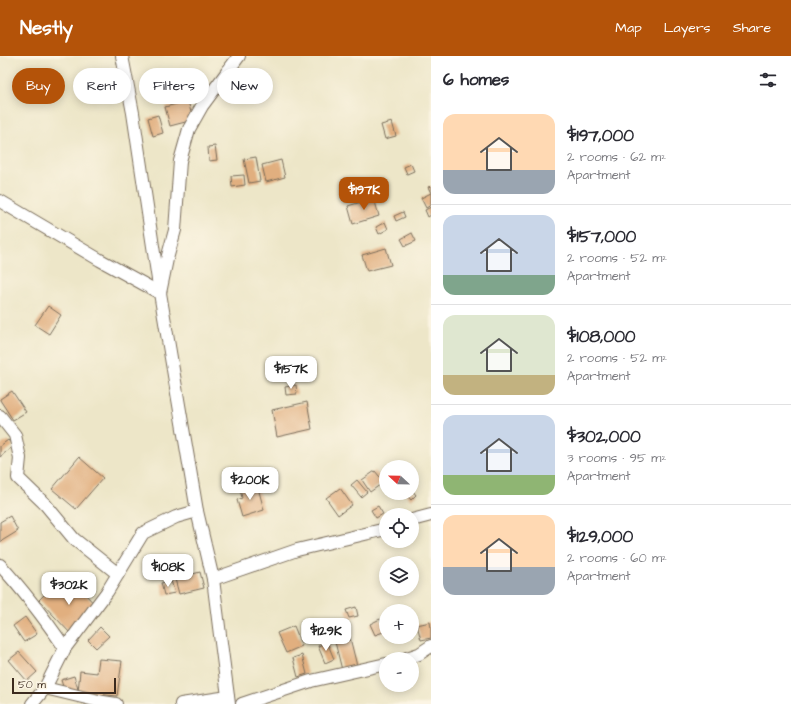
<!DOCTYPE html>
<meta charset="utf-8">
<style>
:root{--surface:#fff;--page:#f7f7f7;--text:#2b2b33;--muted:#7c7c81;--line:#e1e1e2;--accent:#b45309}
body{margin:0;font-family:"Architects Daughter",sans-serif;background:var(--page);color:var(--text);height:100vh;display:flex;flex-direction:column;font-size:15px;white-space:nowrap}
*{box-sizing:border-box;margin:0}
p{font-size:13px;color:var(--muted)}
.icon{flex:none;width:22px;height:22px;fill:none;stroke:currentColor;stroke-width:2;stroke-linecap:round;stroke-linejoin:round}
.map{position:relative;flex:1;overflow:hidden}
.details{display:flex;flex-direction:column;background:var(--surface);width:360px}
.details>*{flex:none}
.banner{position:absolute;left:12px;top:12px;width:359px;height:36px;display:flex;gap:8px}
.needle{width:26px;rotate:292deg}
.buttons{position:absolute;left:379px;top:404px;display:grid;gap:8px}
.buttons a{display:grid;place-items:center;width:40px;height:40px;border-radius:50%;background:var(--surface);box-shadow:0 2px 10px #0003;font-size:20px}
.scale{position:absolute;left:12px;bottom:10px;width:104px;box-sizing:border-box;padding-left:4px;border:2px solid #3b2a1e;border-top:0;font-size:11px;line-height:14px;white-space:nowrap;color:#3b2a1e;-webkit-text-stroke:3px #fcf5e5;paint-order:stroke}
.price{position:absolute;translate:-50% -34px;padding:0 9px;border-radius:8px;background:#fff;color:#222;font-size:13px;line-height:26px;filter:drop-shadow(0 1px 2px #0008)}
.price::after{content:'';position:absolute;left:50%;top:24px;width:12px;height:9px;margin-left:-6px;background:inherit;clip-path:polygon(0 0,100% 0,50% 100%)}
.price.current{background:var(--accent);color:#fff}
ul{padding:0;list-style:none}
li{display:flex;align-items:center;gap:12px;height:100px;padding:0 12px}
li+li{border-top:1px solid var(--line)}
li span{display:grid;place-items:center;flex:none;width:112px;height:80px;border-radius:12px;color:#555}
li>.icon{margin-inline-start:auto}
span .icon{width:48px;height:48px;fill:#fffc;stroke-width:1}
li b{font-size:17px}
h2{display:flex;justify-content:space-between;align-items:center;height:48px;padding:0 12px;font-size:17px}
.pill{padding:0 14px;border-radius:18px;background:var(--surface);box-shadow:0 2px 10px #0003;font-size:14px;line-height:36px}
.pill.current{background:var(--accent);color:#fff}
header{display:flex;align-items:center;gap:24px;box-sizing:border-box;height:56px;padding:0 20px;background:var(--accent);color:#fff}
header strong{font-size:19px}
nav{display:flex;gap:22px;margin-inline-start:auto;font-size:14px}
main{display:flex;flex:1;min-height:0}
.map>svg:first-child{display:block}
</style>
<header>
<strong>Nestly</strong>
<nav><a>Map</a><a>Layers</a><a>Share</a></nav>
</header>
<main>
<div class="map">
<svg width="431" height="648" viewBox="0 0 431 648">
<rect width="100%" height="100%" fill="#fcf5e5"/>
<filter id="ink" filterUnits="userSpaceOnUse"><feTurbulence type="fractalNoise" baseFrequency=".025" numOctaves="2"/><feDisplacementMap in="SourceGraphic" scale="8" xChannelSelector="R" yChannelSelector="G"/><feConvolveMatrix kernelMatrix="1 2 1 2 8 2 1 2 1" color-interpolation-filters="sRGB"/></filter>
<filter id="wash" filterUnits="userSpaceOnUse"><feTurbulence type="fractalNoise" baseFrequency=".012" numOctaves="4" result="noise"/><feDisplacementMap in="SourceGraphic" scale="16" xChannelSelector="R" yChannelSelector="G"/><feGaussianBlur stdDeviation="0.9" result="paint"/><feColorMatrix in="noise" values="0 0 0 0 0 0 0 0 0 0 0 0 0 0 0 0 0 1.4 0 .05"/><feComposite in="paint" operator="in"/></filter>
<g filter="url(#wash)">
<rect width="100%" height="100%" fill="#ede6c8"/>
<g id="blocks">
<g fill="#e1af7f">
<path d="M 156,28 L 157,36 L 153,37 L 151,29 Z"/>
<path d="M 188,45 L 193,64 L 170,70 L 165,51 Z"/>
<path d="M 158,59 L 163,77 L 153,80 L 148,62 Z"/>
<path d="M 392,66 L 396,80 L 385,83 L 381,69 Z"/>
<path d="M 215,90 L 217,104 L 209,105 L 208,91 Z"/>
<path d="M 256,101 L 260,125 L 249,127 L 244,103 Z"/>
<path d="M 281,104 L 285,121 L 266,126 L 262,109 Z"/>
<path d="M 411,108 L 414,115 L 407,118 L 404,111 Z"/>
<path d="M 244,119 L 245,129 L 232,131 L 231,120 Z"/>
<path d="M 431,130 L 431,149 L 426,152 L 421,142 L 431,137 L 428,131 Z"/>
<path d="M 374,142 L 379,160 L 353,168 L 348,150 Z"/>
<path d="M 431,151 L 431,159 L 428,161 L 425,154 Z"/>
<path d="M 403,156 L 405,161 L 396,165 L 394,160 Z"/>
<path d="M 385,166 L 388,173 L 379,178 L 376,171 Z"/>
<path d="M 412,177 L 416,185 L 405,190 L 401,183 Z"/>
<path d="M 386,192 L 391,209 L 367,215 L 362,199 Z"/>
<path d="M 48,250 L 61,259 L 49,278 L 35,269 Z"/>
<path d="M 296,329 L 297,338 L 286,339 L 285,331 Z"/>
<path d="M 12,335 L 26,356 L 13,364 L 0,344 L 0,343 Z"/>
<path d="M 307,346 L 312,373 L 277,381 L 272,354 Z"/>
<path d="M 8,384 L 13,390 L 0,401 L 0,390 Z"/>
<path d="M 79,401 L 103,422 L 76,453 L 52,433 Z"/>
<path d="M 375,415 L 384,426 L 370,436 L 362,424 Z"/>
<path d="M 357,424 L 367,436 L 361,441 L 351,429 Z"/>
<path d="M 257,428 L 264,454 L 242,461 L 237,444 L 242,442 L 240,433 Z"/>
<path d="M 340,432 L 352,449 L 338,459 L 326,442 Z"/>
<path d="M 412,434 L 416,439 L 411,444 L 405,437 L 412,437 Z"/>
<path d="M 378,450 L 383,458 L 376,462 L 371,454 Z"/>
<path d="M 10,460 L 18,475 L 0,486 L 0,466 Z"/>
<path d="M 200,516 L 204,532 L 179,538 L 175,523 Z"/>
<path d="M 73,525 L 98,552 L 71,578 L 39,544 L 52,531 L 59,538 Z"/>
<path d="M 171,525 L 175,537 L 164,539 L 161,527 Z"/>
<path d="M 356,551 L 358,560 L 349,562 L 346,554 Z"/>
<path d="M 25,561 L 37,578 L 24,586 L 13,570 Z"/>
<path d="M 380,563 L 386,575 L 375,579 L 370,568 Z"/>
<path d="M 430,566 L 431,572 L 431,582 L 421,584 L 417,569 Z"/>
<path d="M 294,570 L 302,590 L 286,597 L 277,577 Z"/>
<path d="M 100,571 L 109,580 L 96,592 L 88,584 Z"/>
<path d="M 350,582 L 357,610 L 342,614 L 335,586 Z"/>
<path d="M 327,586 L 334,603 L 325,607 L 318,590 Z"/>
<path d="M 19,596 L 37,616 L 27,625 L 9,604 Z"/>
<path d="M 302,599 L 307,618 L 298,621 L 293,602 Z"/>
<path d="M 99,603 L 122,605 L 117,640 L 78,636 L 80,615 L 97,617 Z"/>
<path d="M 74,620 L 78,633 L 65,637 L 61,624 Z"/>
</g>
</g>
</g>
<g filter="url(#ink)">
<use href="#blocks" fill-opacity="0" stroke="#796c5a" stroke-width="1"/>
<g fill="none" stroke-linecap="round" stroke-linejoin="round">
<g stroke="#796c5a" stroke-width="14">
<g id="street">
<path d="M 122,0 L 133,57 L 160,237 L 197,455 L 213,523 L 220,579 L 229,648"/>
<path d="M 0,145 L 100,204 L 160,237 L 167,203 L 175,174 L 180,105 L 189,73 L 202,50 L 239,0"/>
<path d="M 0,360 L 15,379 L 20,402 L 18,422 L 45,448 L 74,483 L 118,518"/>
<path d="M 412,464 L 431,459"/>
<path d="M 0,509 C 24,535 45,563 65,592"/>
<path d="M 213,523 L 297,494 L 386,473"/>
<path d="M 404,603 L 419,598 L 431,590"/>
<path d="M 45,632 L 103,646 L 116,648"/>
<path d="M 32,648 L 45,632 L 65,592 L 107,536 L 143,477 L 176,461 L 197,455"/>
<path d="M 181,648 L 228,641"/>
<path d="M 242,648 L 311,625 L 386,608"/>
</g>
</g>
<use href="#street" stroke="#fff" stroke-width="12"/>
</g>
</g>
</svg>
<div class="buttons">
<a><svg class="needle" viewBox="-14 -14 28 28"><path d="M0-13l5 13h-10z" fill="#e53935"/><path d="M0 13l5-13h-10z" fill="#7c7c81"/></svg></a>
<a><svg class="icon" aria-label="locate" viewBox="0 0 24 24"><circle cx="12" cy="12" r="6"/><path d="M12 2v4M12 18v4M2 12h4M18 12h4"/></svg></a>
<a><svg class="icon" aria-label="layers" viewBox="0 0 24 24"><path d="M12 4l9 5-9 5-9-5zM3 14l9 5 9-5"/></svg></a>
<a>+</a>
<a>−</a>
</div>
<div class="scale">50 m</div>
<b class="price current" style="left:364px;top:155px">$197K</b>
<b class="price" style="left:291px;top:334px">$157K</b>
<b class="price" style="left:250px;top:445px">$200K</b>
<b class="price" style="left:168px;top:532px">$108K</b>
<b class="price" style="left:69px;top:550px">$302K</b>
<b class="price" style="left:326px;top:596px">$129K</b>
<div class="banner">
<a class="pill current">Buy</a>
<a class="pill">Rent</a>
<a class="pill">Filters</a>
<a class="pill">New</a>
</div>
</div>
<section class="details">
<h2>6 homes<svg class="icon" aria-label="filters" viewBox="0 0 24 24"><path d="M4 7h16M4 17h16"/><circle cx="9" cy="7" r="2"/><circle cx="15" cy="17" r="2"/></svg></h2>
<ul>
<li><span style="background:linear-gradient(#ffd9b3 70%,#9aa5b1 0)"><svg class="icon" aria-label="home" viewBox="0 0 24 24"><path d="M3 11l9-7 9 7M6 9v11h12V9"/></svg></span><div><b>$197,000</b><p>2 rooms · 62 m²</p><p>Apartment</p></div></li>
<li><span style="background:linear-gradient(#c9d6e8 75%,#7fa58c 0)"><svg class="icon" aria-label="home" viewBox="0 0 24 24"><path d="M3 11l9-7 9 7M6 9v11h12V9"/></svg></span><div><b>$157,000</b><p>2 rooms · 52 m²</p><p>Apartment</p></div></li>
<li><span style="background:linear-gradient(#dfe7d0 75%,#c2b280 0)"><svg class="icon" aria-label="home" viewBox="0 0 24 24"><path d="M3 11l9-7 9 7M6 9v11h12V9"/></svg></span><div><b>$108,000</b><p>2 rooms · 52 m²</p><p>Apartment</p></div></li>
<li><span style="background:linear-gradient(#c9d6e8 75%,#8fb573 0)"><svg class="icon" aria-label="home" viewBox="0 0 24 24"><path d="M3 11l9-7 9 7M6 9v11h12V9"/></svg></span><div><b>$302,000</b><p>3 rooms · 95 m²</p><p>Apartment</p></div></li>
<li><span style="background:linear-gradient(#ffd9b3 65%,#9aa5b1 0)"><svg class="icon" aria-label="home" viewBox="0 0 24 24"><path d="M3 11l9-7 9 7M6 9v11h12V9"/></svg></span><div><b>$129,000</b><p>2 rooms · 60 m²</p><p>Apartment</p></div></li>
</ul>
</section>
</main>
